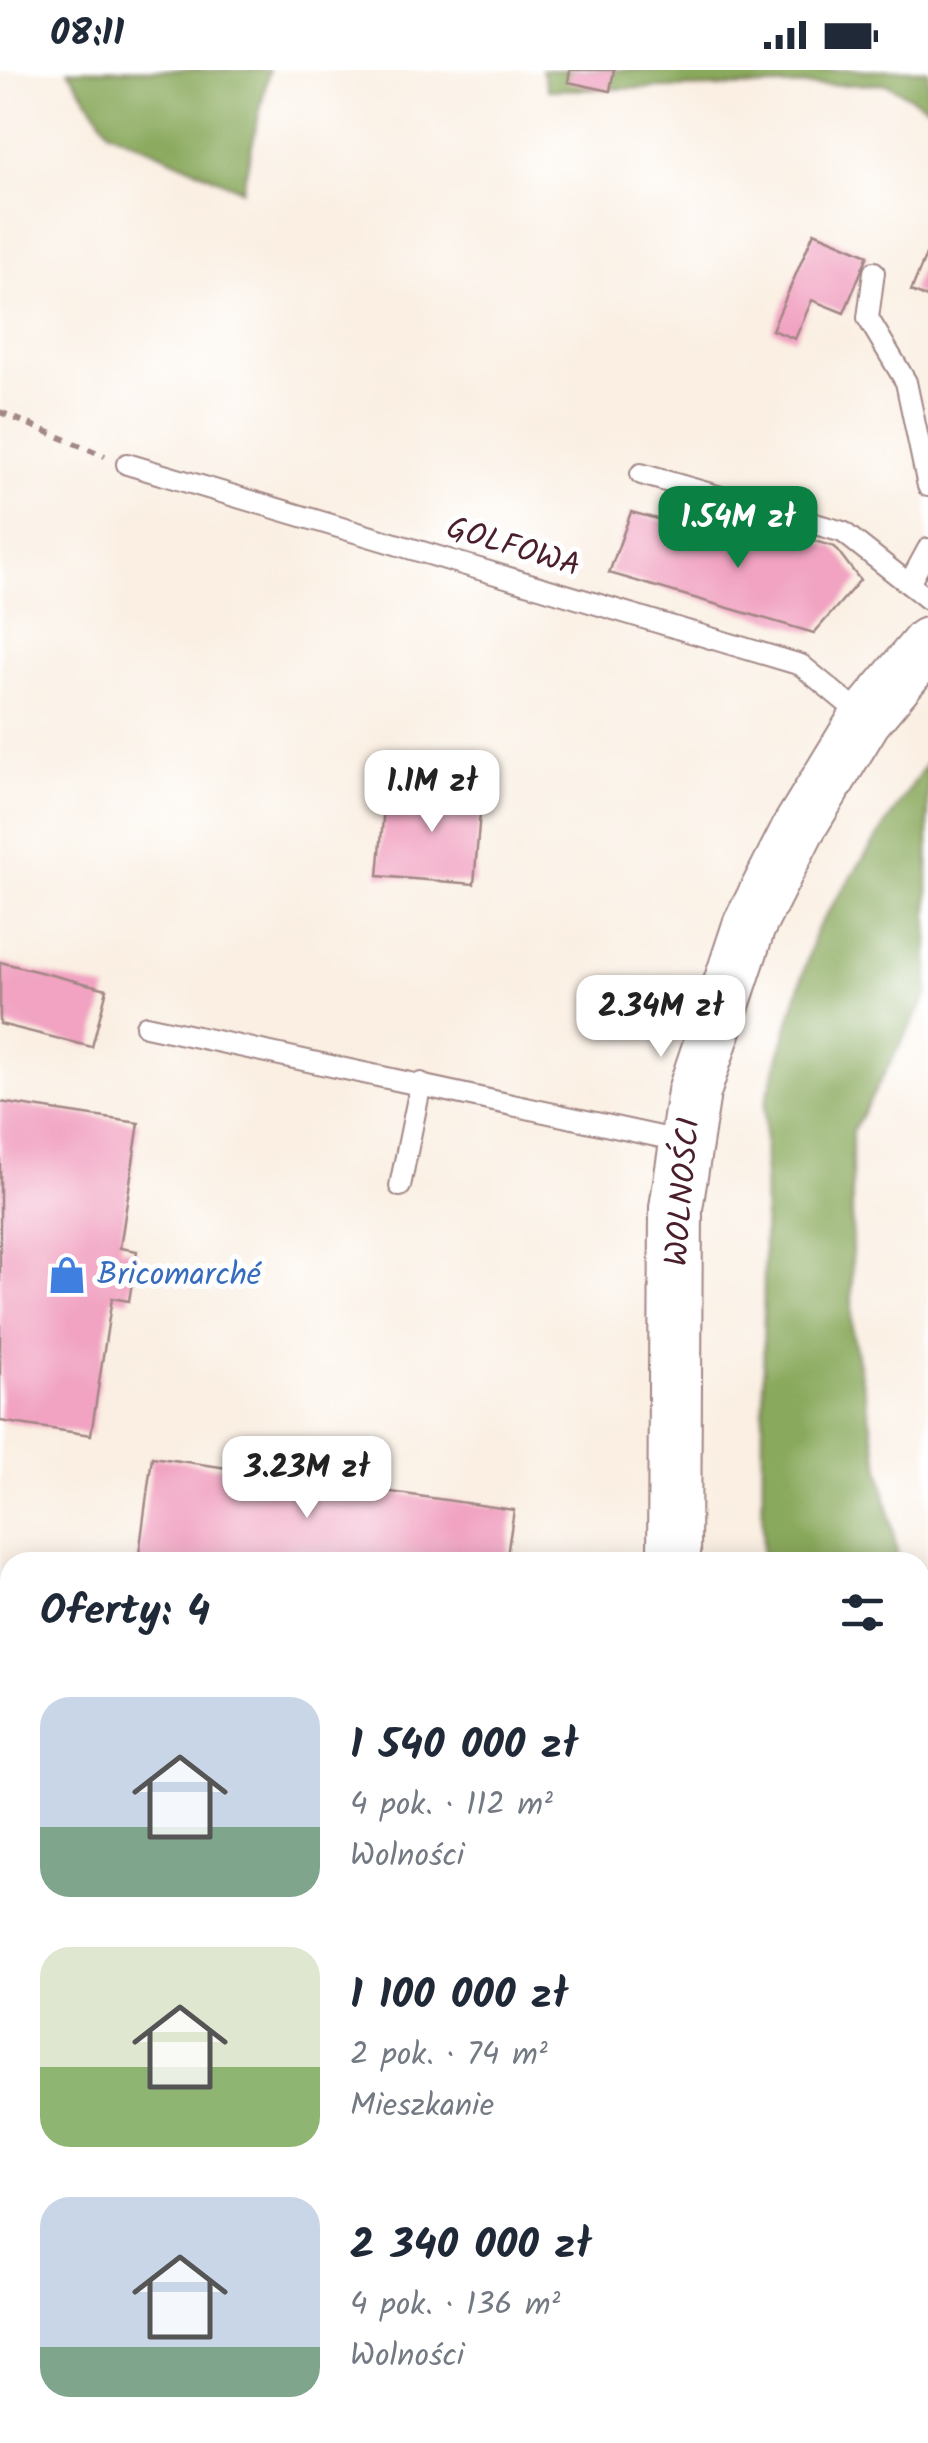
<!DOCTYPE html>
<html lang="pl">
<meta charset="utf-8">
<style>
:root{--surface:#fff;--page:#f2f2f3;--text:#1f2937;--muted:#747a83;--accent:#0b8043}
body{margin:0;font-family:Kalam,sans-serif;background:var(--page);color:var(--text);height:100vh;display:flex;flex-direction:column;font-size:38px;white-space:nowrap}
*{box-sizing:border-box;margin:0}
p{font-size:32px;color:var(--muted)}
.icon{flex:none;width:55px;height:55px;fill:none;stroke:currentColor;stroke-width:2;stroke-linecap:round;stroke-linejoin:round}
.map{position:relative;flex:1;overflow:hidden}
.sheet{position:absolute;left:0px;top:1482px;width:930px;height:892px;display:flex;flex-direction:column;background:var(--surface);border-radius:30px 30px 0 0;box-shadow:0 5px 25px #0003}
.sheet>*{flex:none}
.price{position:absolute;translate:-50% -85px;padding:0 22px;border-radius:20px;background:#fff;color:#222;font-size:32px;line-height:65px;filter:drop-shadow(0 2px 5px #0008)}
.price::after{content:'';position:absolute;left:50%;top:60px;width:30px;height:22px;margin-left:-15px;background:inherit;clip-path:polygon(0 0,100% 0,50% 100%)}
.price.current{background:var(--accent);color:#fff}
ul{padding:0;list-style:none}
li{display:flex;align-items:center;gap:30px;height:250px;padding:0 40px}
li span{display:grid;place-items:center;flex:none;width:280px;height:200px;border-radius:30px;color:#555}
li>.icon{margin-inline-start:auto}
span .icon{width:120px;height:120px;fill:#fffc;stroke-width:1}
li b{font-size:42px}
h2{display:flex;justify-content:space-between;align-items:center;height:120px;padding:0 40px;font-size:42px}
.status{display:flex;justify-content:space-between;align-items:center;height:70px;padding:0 50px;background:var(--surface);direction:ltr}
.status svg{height:28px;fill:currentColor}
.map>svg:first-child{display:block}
</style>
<div class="status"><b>08:11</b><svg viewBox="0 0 49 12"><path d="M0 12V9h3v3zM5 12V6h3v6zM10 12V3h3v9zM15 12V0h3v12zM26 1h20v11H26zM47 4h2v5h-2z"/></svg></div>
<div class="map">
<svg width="928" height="2373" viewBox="0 0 928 2373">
<rect width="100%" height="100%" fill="#fff"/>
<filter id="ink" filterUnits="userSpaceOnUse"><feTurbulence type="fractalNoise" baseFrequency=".01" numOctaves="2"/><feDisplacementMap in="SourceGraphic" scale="20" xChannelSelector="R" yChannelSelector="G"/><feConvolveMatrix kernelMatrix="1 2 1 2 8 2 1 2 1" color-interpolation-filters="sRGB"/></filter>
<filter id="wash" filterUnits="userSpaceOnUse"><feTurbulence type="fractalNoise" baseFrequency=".0048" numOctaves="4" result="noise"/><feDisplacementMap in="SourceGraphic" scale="40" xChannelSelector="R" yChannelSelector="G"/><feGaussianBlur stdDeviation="2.25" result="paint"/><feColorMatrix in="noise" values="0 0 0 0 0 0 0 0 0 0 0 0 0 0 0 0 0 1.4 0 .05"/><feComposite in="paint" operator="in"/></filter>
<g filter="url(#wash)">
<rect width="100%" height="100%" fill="#faefe2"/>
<g fill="#89a95c" stroke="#6a6444" stroke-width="2.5">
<path d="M 68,0 L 269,0 L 242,120 L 109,61 Z"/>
<path d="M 542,0 L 928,0 L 928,37 L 887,14 L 548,20 Z"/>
<path d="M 928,691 L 928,924 L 852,1063 L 852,1261 L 899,1492 L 762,1492 L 765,1034 L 816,860 Z"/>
</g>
<g id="blocks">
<g fill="#f1a3c1">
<path d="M 570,0 L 614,0 L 610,21 L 568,12 Z"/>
<path d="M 814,162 L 868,185 L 844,243 L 812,230 L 795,269 L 772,260 Z"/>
<path d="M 928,180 L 928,228 L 911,221 Z"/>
<path d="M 631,442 L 761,477 L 767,457 L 835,477 L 860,510 L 814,563 L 609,503 Z"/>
<path d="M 409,713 L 482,719 L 474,814 L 378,806 L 384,737 L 406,739 Z"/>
<path d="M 0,892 L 107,919 L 92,977 L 0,954 Z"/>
<path d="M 0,1032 L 139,1053 L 120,1178 L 137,1181 L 129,1231 L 112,1228 L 91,1365 L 0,1351 Z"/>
<path d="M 152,1387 L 514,1440 L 506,1492 L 138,1492 Z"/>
<path d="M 0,1754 L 10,1758 L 10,1829 L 0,1824 Z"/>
<path d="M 0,2323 L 10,2328 L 10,2365 L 84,2365 L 99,2373 L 0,2373 Z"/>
</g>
</g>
</g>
<g filter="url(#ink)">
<use href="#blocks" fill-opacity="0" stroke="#a28786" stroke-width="2.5"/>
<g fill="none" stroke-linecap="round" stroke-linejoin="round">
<g stroke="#a28786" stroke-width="24">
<g id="service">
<path d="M 874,202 L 868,248 L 906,312 L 928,416"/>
<path d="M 127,394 L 801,595 L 864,647"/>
<path d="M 641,404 L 843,462 L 928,529"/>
<path d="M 909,514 L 928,479"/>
<path d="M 146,956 L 684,1072"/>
<path d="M 400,1116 L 421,1013"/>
<path d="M 557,2365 L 613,2373"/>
</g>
</g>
<g stroke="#a28786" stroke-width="46">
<path id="minor" d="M 920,1657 L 928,1655"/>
</g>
<g stroke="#a28786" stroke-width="56">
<g id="tertiary">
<path d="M 674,1492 L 676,1138 L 694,1022 L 749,856 L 798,759 L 865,649 L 928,574"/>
<path d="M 668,2373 L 669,2365"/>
</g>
</g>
<g stroke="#a28786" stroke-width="6" stroke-dasharray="8 8" stroke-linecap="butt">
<path d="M 0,342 L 105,386"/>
<path d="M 0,1582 L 10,1584"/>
<path d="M 0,1666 L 10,1662"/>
</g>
<use href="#service" stroke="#fff" stroke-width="20"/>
<use href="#minor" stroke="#fff" stroke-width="42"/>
<use href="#tertiary" stroke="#fff" stroke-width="52"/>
</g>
</g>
<defs>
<g id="shop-bare" transform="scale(3)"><path d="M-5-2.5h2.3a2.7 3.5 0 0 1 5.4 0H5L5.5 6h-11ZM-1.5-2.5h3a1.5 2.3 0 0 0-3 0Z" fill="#3f7fe0" stroke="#fff" stroke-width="2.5" paint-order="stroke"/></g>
</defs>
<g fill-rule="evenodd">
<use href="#shop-bare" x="67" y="1205"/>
</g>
<g text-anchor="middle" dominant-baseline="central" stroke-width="10" stroke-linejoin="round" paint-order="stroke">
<g font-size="32" fill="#4a1f2b" stroke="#fff">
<text transform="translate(513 478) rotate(17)">GOLFOWA</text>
<text transform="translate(684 1122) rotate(-85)">WOLNOŚCI</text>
</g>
<g font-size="32" fill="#366cbe" stroke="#fff" text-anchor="start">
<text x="97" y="1205">Bricomarché</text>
</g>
</g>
</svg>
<b class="price current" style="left:738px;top:501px">1.54M zł</b>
<b class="price" style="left:432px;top:765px">1.1M zł</b>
<b class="price" style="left:661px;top:990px">2.34M zł</b>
<b class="price" style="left:307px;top:1451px">3.23M zł</b>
<section class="sheet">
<h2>Oferty: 4<svg class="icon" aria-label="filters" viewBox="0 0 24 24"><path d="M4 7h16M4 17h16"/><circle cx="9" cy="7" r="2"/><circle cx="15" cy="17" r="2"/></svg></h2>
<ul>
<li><span style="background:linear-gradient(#c9d6e8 65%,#7fa58c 0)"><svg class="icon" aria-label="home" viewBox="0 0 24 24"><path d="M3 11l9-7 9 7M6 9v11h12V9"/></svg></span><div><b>1 540 000 zł</b><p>4 pok. · 112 m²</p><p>Wolności</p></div></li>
<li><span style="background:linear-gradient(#dfe7d0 60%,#8fb573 0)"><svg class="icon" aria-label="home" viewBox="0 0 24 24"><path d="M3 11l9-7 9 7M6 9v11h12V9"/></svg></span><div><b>1 100 000 zł</b><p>2 pok. · 74 m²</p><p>Mieszkanie</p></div></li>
<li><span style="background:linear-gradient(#c9d6e8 75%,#7fa58c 0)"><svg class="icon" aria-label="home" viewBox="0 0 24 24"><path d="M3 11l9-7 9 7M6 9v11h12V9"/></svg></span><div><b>2 340 000 zł</b><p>4 pok. · 136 m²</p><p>Wolności</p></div></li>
</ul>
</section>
</div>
